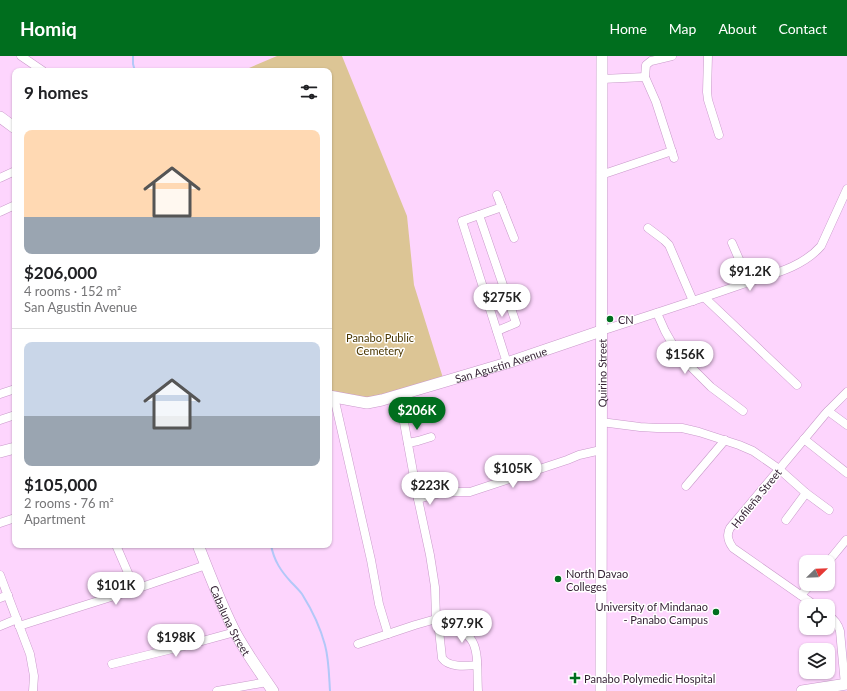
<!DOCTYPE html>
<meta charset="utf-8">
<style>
:root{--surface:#fff;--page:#f6f6f6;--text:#202124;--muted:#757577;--line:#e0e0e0;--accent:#006e1e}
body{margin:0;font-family:Lato,sans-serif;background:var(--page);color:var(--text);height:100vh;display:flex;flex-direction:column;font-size:15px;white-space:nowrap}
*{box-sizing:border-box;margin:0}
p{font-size:13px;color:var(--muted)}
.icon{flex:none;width:22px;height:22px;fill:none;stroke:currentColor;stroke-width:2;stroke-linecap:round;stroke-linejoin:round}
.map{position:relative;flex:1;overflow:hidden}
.details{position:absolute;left:12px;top:12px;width:320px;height:480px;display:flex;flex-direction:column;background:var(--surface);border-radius:8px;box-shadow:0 1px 3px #0004}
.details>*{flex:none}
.needle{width:26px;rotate:67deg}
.fabs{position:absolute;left:799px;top:499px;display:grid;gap:8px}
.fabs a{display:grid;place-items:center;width:36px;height:36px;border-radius:8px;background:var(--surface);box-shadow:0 1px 3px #0004;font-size:20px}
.price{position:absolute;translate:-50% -34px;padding:0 9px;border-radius:14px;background:#fff;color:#222;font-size:13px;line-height:26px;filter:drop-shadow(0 1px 2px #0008)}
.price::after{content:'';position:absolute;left:50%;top:24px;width:12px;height:9px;margin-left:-6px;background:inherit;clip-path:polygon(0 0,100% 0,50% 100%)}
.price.selected{background:var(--accent);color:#fff}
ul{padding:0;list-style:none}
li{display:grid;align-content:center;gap:8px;height:212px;padding:0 12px}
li+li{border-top:1px solid var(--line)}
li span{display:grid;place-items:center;height:124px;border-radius:8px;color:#555}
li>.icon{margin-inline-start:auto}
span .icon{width:72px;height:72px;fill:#fffc;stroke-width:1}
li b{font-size:17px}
h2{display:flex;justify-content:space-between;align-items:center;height:48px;padding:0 12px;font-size:17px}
header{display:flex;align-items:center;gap:24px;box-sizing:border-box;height:56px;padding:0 20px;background:var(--accent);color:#fff}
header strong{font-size:19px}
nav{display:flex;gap:22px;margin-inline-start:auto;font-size:14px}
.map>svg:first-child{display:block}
</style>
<header>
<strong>Homiq</strong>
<nav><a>Home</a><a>Map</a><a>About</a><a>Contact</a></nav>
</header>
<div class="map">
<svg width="847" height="635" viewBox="0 0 847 635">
<rect width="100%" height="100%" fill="#fdd5fd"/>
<path fill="#dcc595" d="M 277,0 L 342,0 L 407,160 L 414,229 L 443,322 L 397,336 L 368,342 L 329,335 L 329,15 L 242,15 Z"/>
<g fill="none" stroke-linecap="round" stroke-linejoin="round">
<g stroke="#b2c8f8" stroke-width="2">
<path d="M 133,0 L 133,8 L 135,15"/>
<path d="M 271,489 C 274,505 281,515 291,526 C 295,530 299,534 302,538 C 312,554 320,570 325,589 C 329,604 329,620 330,635"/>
</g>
<g stroke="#c999ca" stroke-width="9">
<g id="street">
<path d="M 21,0 L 43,15"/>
<path d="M 672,0 L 651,5 L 646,9 L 645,21 L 656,46 L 674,102"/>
<path d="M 708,0 L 707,36 L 708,44 L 719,79"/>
<path d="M 602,23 L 645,21"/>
<path d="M 601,119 L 672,95"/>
<path d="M 0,122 L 15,115"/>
<path d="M 497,139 L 514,182"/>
<path d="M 502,151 L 462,165 L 507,307"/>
<path d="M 0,156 L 15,149"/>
<path d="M 479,159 L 516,267 L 497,275"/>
<path d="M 648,172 L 664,184 L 669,189 L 693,245"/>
<path d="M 732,187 L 749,226"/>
<path d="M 705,242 L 797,329"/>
<path d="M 657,257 L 665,275 L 673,289 L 681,301 L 711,331 L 743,355"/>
<path d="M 601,275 C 647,260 694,245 740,229 C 768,219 801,213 821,190 L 847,133"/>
<path d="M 0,338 L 15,333"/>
<path d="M 399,339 L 418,443 L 430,499 L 435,531 L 436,563 L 439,574 C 484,569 476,603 478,635"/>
<path d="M 334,341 L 371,504 L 379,548 L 388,578"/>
<path d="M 828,355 L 847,369"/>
<path d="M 0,364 L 15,359"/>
<path d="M 601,366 L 640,371 L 657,372 L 682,372 L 699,376 L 739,389 L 753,395 L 779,413 L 806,437 L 829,454"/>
<path d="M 804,383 L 847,417"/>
<path d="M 408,387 L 418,385 L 431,381"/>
<path d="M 686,430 L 725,384"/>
<path d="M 418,443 L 445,436 L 470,436 L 567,404 L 579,399 L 601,394"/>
<path d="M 786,464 L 806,437"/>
<path d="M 0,467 L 15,462"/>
<path d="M 116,489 L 135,533"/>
<path d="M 828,506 L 846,484"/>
<path d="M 0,519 L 30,598 L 34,620 L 33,635"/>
<path d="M 801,539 L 811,528"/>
<path d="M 0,542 L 8,539"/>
<path d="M 816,550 L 733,492 C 728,485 726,479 730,472 L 826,357 L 847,336"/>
<path d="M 828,559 C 834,563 838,568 840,575 L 845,629"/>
<path d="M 0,570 L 17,563"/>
<path d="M 19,570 L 130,535 L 206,509"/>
<path d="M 439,574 L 442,602 C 449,612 466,610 477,609"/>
<path d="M 358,588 L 415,569 L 436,563"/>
<path d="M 112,608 L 184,590 L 235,576"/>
<path d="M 217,635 L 267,626"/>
</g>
</g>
<g stroke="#c999ca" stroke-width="12">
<g id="secondary">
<path d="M 0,61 L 15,72"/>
<path id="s1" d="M 329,340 L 367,347 L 382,344 L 507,307 L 601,275"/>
<path d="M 0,396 L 15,392"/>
<path id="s2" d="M 198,489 C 210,519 221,549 236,578 C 247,598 260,616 273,635"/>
<path id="s3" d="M 601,635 L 602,0"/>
<path d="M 802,635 L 847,628"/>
</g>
</g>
<use href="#street" stroke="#fff" stroke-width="8"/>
<use href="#secondary" stroke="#fff" stroke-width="11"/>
</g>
<g fill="#006e1e" stroke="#fff" stroke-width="1.5">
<circle cx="610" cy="263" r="4"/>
<circle cx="558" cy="523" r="4"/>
<circle cx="716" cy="556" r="4"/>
<path d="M573 616h4v4h4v4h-4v4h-4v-4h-4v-4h4z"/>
</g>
<g text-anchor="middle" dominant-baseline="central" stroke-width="3" stroke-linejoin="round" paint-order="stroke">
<g font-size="11" fill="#321f32" stroke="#fff" text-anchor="start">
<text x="618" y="263">CN</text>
<text x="566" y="517">North Davao<tspan x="566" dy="13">Colleges</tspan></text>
<text x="708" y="550" text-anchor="end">University of Mindanao<tspan x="708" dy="13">- Panabo Campus</tspan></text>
<text x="584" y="622">Panabo Polymedic Hospital</text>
</g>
<g font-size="11" fill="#4a3600" stroke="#fff">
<text x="380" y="281">Panabo Public<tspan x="380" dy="13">Cemetery</tspan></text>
</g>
<g font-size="11" fill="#321f32" stroke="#fff">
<text stroke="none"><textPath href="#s1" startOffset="178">San Agustin Avenue</textPath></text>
<text stroke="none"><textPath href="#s3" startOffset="318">Quirino Street</textPath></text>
<text transform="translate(756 442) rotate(-51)">Hofileña Street</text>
<text stroke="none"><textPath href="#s2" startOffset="82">Cabaluna Street</textPath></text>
</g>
</g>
</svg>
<div class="fabs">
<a><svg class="needle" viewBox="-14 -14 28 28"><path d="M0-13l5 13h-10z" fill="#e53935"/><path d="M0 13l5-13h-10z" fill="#757577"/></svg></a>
<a><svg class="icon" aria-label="locate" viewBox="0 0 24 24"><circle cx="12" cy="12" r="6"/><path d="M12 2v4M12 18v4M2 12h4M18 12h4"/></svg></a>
<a><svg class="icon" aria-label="layers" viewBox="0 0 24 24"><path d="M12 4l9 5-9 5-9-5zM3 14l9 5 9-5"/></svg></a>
</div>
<b class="price" style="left:750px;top:236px">$91.2K</b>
<b class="price" style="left:502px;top:262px">$275K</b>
<b class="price" style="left:685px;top:319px">$156K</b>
<b class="price selected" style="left:417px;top:375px">$206K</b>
<b class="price" style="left:513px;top:433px">$105K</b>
<b class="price" style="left:430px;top:450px">$223K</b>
<b class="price" style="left:116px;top:550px">$101K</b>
<b class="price" style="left:462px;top:588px">$97.9K</b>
<b class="price" style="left:176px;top:602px">$198K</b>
<section class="details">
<h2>9 homes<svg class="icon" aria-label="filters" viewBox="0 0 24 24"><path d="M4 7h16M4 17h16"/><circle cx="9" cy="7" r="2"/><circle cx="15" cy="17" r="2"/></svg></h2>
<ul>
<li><span style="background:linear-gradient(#ffd9b3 70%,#9aa5b1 0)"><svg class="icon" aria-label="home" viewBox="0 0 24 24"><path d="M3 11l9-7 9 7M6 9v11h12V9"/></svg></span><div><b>$206,000</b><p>4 rooms · 152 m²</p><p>San Agustin Avenue</p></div></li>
<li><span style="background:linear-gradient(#c9d6e8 60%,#9aa5b1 0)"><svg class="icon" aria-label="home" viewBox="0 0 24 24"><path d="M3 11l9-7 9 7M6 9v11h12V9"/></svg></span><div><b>$105,000</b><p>2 rooms · 76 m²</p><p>Apartment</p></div></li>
</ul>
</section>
</div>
